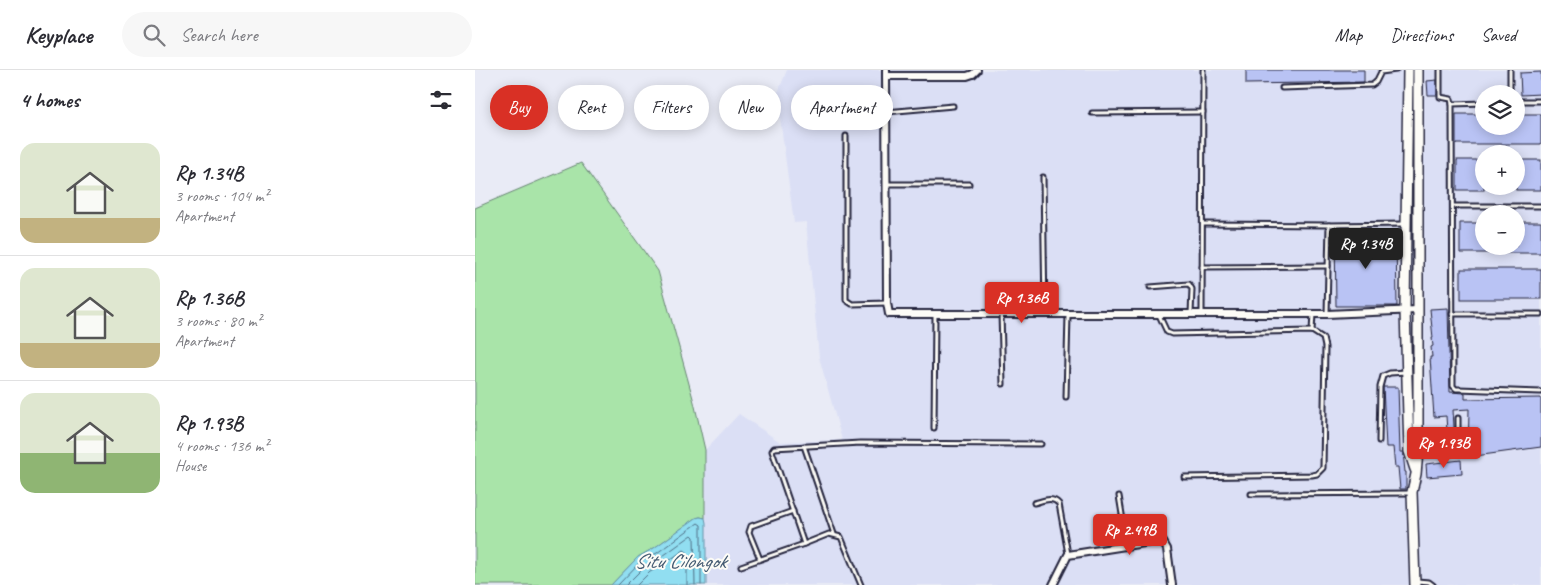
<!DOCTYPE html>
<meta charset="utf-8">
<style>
:root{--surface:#fff;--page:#f7f7f7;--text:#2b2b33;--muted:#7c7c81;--line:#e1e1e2;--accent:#d93025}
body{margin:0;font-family:Caveat,sans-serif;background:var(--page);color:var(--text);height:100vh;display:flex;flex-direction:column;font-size:19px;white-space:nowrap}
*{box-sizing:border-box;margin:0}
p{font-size:16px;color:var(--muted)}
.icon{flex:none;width:28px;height:28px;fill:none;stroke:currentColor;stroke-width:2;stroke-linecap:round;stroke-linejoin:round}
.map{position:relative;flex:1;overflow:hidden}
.details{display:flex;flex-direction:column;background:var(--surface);width:475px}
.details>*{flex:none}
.top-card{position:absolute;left:15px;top:15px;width:475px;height:45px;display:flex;gap:10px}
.tools{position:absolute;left:1000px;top:15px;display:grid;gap:10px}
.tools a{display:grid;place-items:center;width:50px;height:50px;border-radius:50%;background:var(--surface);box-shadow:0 2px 12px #0003;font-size:25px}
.price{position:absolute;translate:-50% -42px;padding:0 11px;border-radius:5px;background:var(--accent);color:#fff;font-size:16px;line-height:32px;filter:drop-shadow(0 1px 2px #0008)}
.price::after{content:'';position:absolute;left:50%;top:30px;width:15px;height:11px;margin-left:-8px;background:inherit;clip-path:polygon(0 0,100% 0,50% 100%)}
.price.on{background:#222;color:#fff}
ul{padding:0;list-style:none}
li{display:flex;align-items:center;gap:15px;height:125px;padding:0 20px}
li+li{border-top:1px solid var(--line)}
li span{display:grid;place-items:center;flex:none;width:140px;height:100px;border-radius:15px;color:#555}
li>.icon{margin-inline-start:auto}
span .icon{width:60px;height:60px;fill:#fffc;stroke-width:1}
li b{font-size:21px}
h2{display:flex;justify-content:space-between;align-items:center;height:60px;padding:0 20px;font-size:21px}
.pill{padding:0 18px;border-radius:22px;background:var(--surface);box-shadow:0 2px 12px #0003;font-size:18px;line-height:45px}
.pill.on{background:var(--accent);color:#fff}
header{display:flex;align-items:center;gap:30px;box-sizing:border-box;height:70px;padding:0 25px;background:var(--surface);border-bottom:1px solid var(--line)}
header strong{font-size:24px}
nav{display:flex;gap:28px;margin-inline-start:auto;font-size:18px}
.search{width:350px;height:45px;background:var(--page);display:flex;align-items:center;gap:12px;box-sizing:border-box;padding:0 18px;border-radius:28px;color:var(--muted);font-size:19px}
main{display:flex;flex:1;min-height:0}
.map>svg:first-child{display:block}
</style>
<header>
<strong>Keyplace</strong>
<div class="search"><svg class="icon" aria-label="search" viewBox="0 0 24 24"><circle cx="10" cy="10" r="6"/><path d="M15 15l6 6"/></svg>Search here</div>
<nav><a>Map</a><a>Directions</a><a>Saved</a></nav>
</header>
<main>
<section class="details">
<h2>4 homes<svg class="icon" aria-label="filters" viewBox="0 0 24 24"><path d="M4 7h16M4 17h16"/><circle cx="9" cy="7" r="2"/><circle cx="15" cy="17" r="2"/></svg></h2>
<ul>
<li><span style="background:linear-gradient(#dfe7d0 75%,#c2b280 0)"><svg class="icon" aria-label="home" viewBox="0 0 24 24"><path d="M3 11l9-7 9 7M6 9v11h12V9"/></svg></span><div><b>Rp 1.34B</b><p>3 rooms · 104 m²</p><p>Apartment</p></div></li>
<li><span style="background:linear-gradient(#dfe7d0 75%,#c2b280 0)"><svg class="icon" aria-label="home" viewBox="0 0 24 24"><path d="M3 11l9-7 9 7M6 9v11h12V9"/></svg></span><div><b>Rp 1.36B</b><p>3 rooms · 80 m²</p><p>Apartment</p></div></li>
<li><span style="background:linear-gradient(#dfe7d0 60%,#8fb573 0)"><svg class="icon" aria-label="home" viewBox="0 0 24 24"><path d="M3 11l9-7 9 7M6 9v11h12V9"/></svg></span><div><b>Rp 1.93B</b><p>4 rooms · 136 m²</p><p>House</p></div></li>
</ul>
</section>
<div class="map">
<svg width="1066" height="515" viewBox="0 0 1066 515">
<rect width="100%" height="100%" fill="#e9ebf6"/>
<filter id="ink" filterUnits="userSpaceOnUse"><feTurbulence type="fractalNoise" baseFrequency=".02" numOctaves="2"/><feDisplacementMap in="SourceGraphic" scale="10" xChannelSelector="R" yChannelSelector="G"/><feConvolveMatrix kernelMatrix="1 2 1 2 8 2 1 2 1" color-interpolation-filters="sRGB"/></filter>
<g filter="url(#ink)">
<path fill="#dbdff5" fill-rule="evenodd" d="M 312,0 L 1066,0 L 1066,515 L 231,515 L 230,380 L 264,344 L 305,372 L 367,370 L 344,287 L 331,152 L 319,153 L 302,25 ZM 1009,24 L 1041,24 L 1041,56 L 1009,56 ZM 1009,84 L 1041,84 L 1041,116 L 1009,116 ZM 1009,144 L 1041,144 L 1041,176 L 1009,176 Z"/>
<path fill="#a9e4a9" stroke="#668372" d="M 106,93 L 183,201 L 219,332 L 230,380 L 230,448 L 225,447 L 221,448 L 179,478 L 163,487 L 136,515 L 0,515 L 0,138 Z"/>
<path fill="#91def1" stroke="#6593a8" d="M 225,447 L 230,448 L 231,453 L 231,515 L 136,515 L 163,487 L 179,478 L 221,448 Z"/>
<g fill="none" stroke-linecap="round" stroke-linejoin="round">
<g stroke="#4e6d84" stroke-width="1">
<path d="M 143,515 L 166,491 L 182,483 L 223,453 L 226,455 L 226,515"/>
<path d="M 151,515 L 170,496 L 185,488 L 217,465 L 219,467 L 220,515"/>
<path d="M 162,515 L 175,502 L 189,494 L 209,480 L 212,482 L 212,515"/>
</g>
</g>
<g fill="#b9c3f4" stroke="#22223b">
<path d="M 771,0 L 889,0 L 889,12 L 771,14 Z"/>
<path d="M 1066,2 L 1066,24 L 1046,25 L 1045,3 Z"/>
<path d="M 962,10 L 962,25 L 953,25 L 952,11 Z"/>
<path d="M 981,44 L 1009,44 L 1009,56 L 1041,56 L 1041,44 L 1066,44 L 1066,74 L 981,74 Z"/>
<rect x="982" y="90" width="27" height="30"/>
<rect x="1041" y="90" width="25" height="30"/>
<path d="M 1041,152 L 1066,152 L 1066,183 L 985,183 L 985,153 L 1009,153 L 1009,176 L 1041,176 Z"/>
<path d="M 860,163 L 921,163 L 922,236 L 861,236 Z"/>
<rect x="986" y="199" width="80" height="30"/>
<path d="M 973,238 L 975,322 L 990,323 L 990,329 L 1066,328 L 1066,377 L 993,387 L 994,339 L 978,340 L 980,374 L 978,377 L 973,377 L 971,346 L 959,347 L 955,287 L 957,287 L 956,277 L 958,276 L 957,268 L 958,268 L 955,239 Z"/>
<path d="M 908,317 L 923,317 L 925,382 L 928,382 L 930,402 L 931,402 L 931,419 L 925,419 L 923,397 L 920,397 L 918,377 L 911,377 Z"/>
<path d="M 986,390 L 987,404 L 952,407 L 951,394 Z"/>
</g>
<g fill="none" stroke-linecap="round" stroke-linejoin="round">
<g stroke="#22223b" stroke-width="7">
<g id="lane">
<path d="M 965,0 L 965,27 L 976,29 L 977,34"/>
<path d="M 807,18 L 897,15 L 901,12 L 906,2 L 921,0"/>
<path d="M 1035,24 L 1035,0"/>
<path d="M 1041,31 L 1066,31"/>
<path d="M 1009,33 L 977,34 L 978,316 L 981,319 L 984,319 L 1066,322"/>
<path d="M 411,42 L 478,36"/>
<path d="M 617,43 L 728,42"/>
<path d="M 371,66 L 371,230 L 377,234 L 412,233"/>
<path d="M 568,107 L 570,243"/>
<path d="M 412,114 L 494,114"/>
<path d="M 978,136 L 1066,136"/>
<path d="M 728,154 L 854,155 L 930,154"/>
<path d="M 727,197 L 853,196"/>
<path d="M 675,217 L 714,214 L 717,219 L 716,244"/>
<path d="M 526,244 L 528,314"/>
<path d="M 727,244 L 728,0"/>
<path d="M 852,244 L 854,155"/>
<path d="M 977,244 L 1066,244"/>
<path d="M 684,245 L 692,262 L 697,264 L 837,261 L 848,268 L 850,277 L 848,398 L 842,404 L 837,405 L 709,407"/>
<path d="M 837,261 L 838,244"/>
<path d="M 591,327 L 593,245"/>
<path d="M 459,358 L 460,244"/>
<path d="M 904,371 L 905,317 L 908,306 L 915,303 L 931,302"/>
<path d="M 329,376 L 359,464"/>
<path d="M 944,382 L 976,382 L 981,380 L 983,375 L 983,348"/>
<path d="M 776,424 L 936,423"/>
<path d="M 644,426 L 652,475"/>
<path d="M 559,433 C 568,431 577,426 584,434 L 593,484"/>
<path d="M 329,474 L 297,381 L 299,378 L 385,373 L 566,374"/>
<path d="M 285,489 L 274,462 L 276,456 L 318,441"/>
<path d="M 266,496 L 329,474 L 354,464 L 366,467 L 386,515"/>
<path d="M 942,511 L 954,512 L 958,515"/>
</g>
</g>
<g stroke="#22223b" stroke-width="10">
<g id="street">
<path d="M 411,0 L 412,233 L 414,244 L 852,244 L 942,240"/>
<path d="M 411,6 L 492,6 L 498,4 L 502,0"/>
<path d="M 578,515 L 593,485 L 682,471 L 688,472 L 692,479 L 697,515"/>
</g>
</g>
<g stroke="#22223b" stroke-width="12">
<g id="secondary">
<path d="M 933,0 L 930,240 L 934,381 L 940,399"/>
<path d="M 940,515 L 937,422 L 941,404 L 943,382 L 943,0"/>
</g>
</g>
<use href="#lane" stroke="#fdfcf7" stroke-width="3"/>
<use href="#street" stroke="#fdfcf7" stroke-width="6"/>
<use href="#secondary" stroke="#fdfcf7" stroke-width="9"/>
</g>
</g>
<g text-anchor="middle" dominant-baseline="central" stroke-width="4" stroke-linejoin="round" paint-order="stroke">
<g font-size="21" font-style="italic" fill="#435a72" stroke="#fdfcf7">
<text x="205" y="491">Situ Cilongok</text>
</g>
</g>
</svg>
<div class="tools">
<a><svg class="icon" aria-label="layers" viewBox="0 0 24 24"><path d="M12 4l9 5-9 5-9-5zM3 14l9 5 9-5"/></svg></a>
<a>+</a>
<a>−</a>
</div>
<b class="price on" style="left:891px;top:200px">Rp 1.34B</b>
<b class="price" style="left:547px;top:254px">Rp 1.36B</b>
<b class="price" style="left:969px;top:399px">Rp 1.93B</b>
<b class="price" style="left:655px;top:486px">Rp 2.49B</b>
<div class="top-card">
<a class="pill on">Buy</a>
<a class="pill">Rent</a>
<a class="pill">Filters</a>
<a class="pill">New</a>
<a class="pill">Apartment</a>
</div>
</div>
</main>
